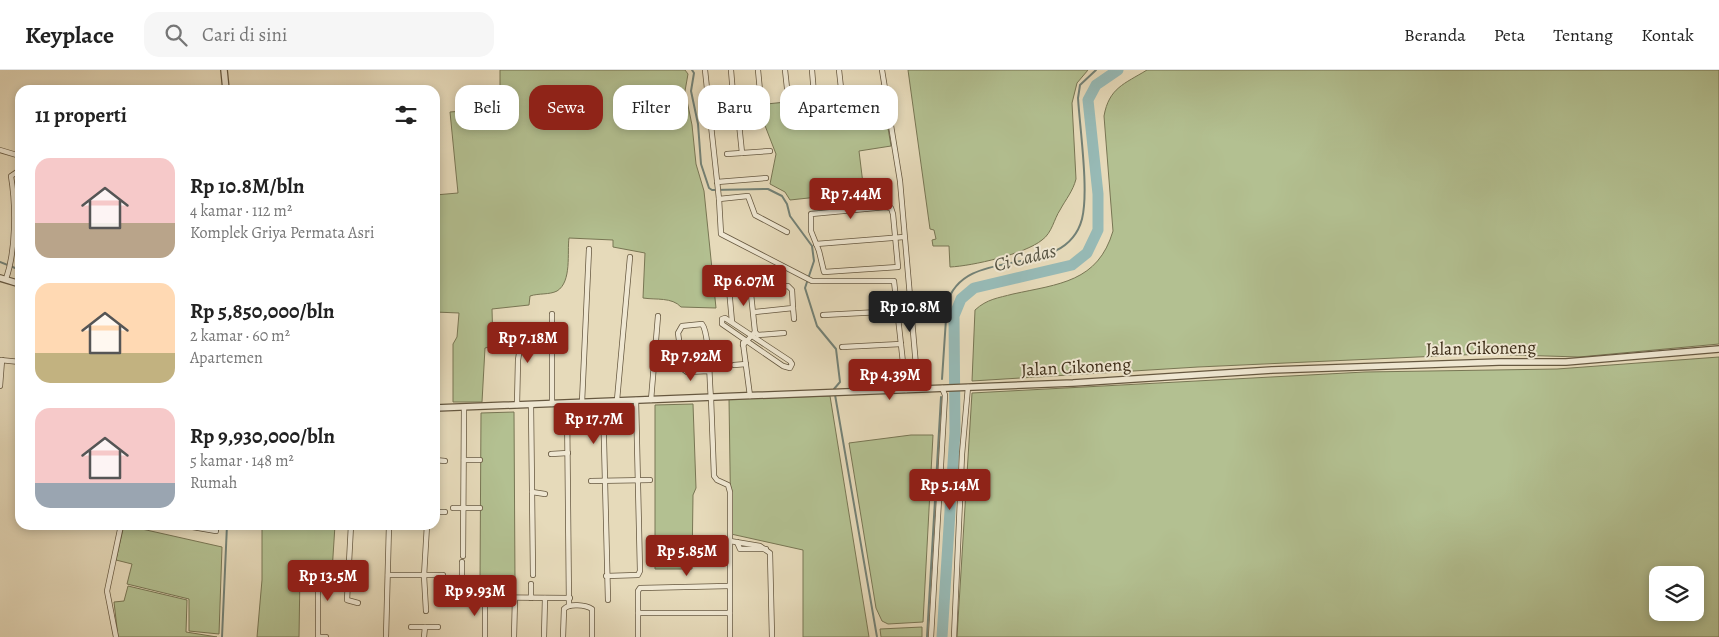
<!DOCTYPE html>
<html lang="id">
<meta charset="utf-8">
<style>
:root{--surface:#fff;--page:#f6f6f6;--text:#222;--muted:#767676;--line:#e0e0e0;--accent:#8f2418}
body{margin:0;font-family:Alegreya,serif;background:var(--page);color:var(--text);height:100vh;display:flex;flex-direction:column;font-size:19px;white-space:nowrap}
*{box-sizing:border-box;margin:0}
p{font-size:16px;color:var(--muted)}
.icon{flex:none;width:28px;height:28px;fill:none;stroke:currentColor;stroke-width:2;stroke-linecap:round;stroke-linejoin:round}
.map{position:relative;flex:1;overflow:hidden}
.side{position:absolute;left:15px;top:15px;width:425px;height:445px;display:flex;flex-direction:column;background:var(--surface);border-radius:15px;box-shadow:0 2px 8px #0003}
.side>*{flex:none}
.guide{position:absolute;left:455px;top:15px;width:475px;height:45px;display:flex;gap:10px}
.buttons{position:absolute;left:1649px;top:496px;display:grid;gap:10px}
.buttons a{display:grid;place-items:center;width:55px;height:55px;border-radius:10px;background:var(--surface);box-shadow:0 2px 8px #0003;font-size:25px}
.price{position:absolute;translate:-50% -42px;padding:0 11px;border-radius:5px;background:var(--accent);color:#fff;font-size:16px;line-height:32px;filter:drop-shadow(0 1px 2px #0008)}
.price::after{content:'';position:absolute;left:50%;top:30px;width:15px;height:11px;margin-left:-8px;background:inherit;clip-path:polygon(0 0,100% 0,50% 100%)}
.price.current{background:#222;color:#fff}
ul{padding:0;list-style:none}
li{display:flex;align-items:center;gap:15px;height:125px;padding:0 20px}
li span{display:grid;place-items:center;flex:none;width:140px;height:100px;border-radius:15px;color:#555}
li>.icon{margin-inline-start:auto}
span .icon{width:60px;height:60px;fill:#fffc;stroke-width:1}
li b{font-size:21px}
h2{display:flex;justify-content:space-between;align-items:center;height:60px;padding:0 20px;font-size:21px}
.pill{padding:0 18px;border-radius:15px;background:var(--surface);box-shadow:0 2px 8px #0003;font-size:18px;line-height:45px}
.pill.current{background:var(--accent);color:#fff}
header{display:flex;align-items:center;gap:30px;box-sizing:border-box;height:70px;padding:0 25px;background:var(--surface);border-bottom:1px solid var(--line)}
header strong{font-size:24px}
nav{display:flex;gap:28px;margin-inline-start:auto;font-size:18px}
.search{width:350px;height:45px;background:var(--page);display:flex;align-items:center;gap:12px;box-sizing:border-box;padding:0 18px;border-radius:15px;color:var(--muted);font-size:19px}
.map>svg:first-child{display:block}
</style>
<header>
<strong>Keyplace</strong>
<div class="search"><svg class="icon" aria-label="search" viewBox="0 0 24 24"><circle cx="10" cy="10" r="6"/><path d="M15 15l6 6"/></svg>Cari di sini</div>
<nav><a>Beranda</a><a>Peta</a><a>Tentang</a><a>Kontak</a></nav>
</header>
<div class="map">
<svg width="1719" height="567" viewBox="0 0 1719 567">
<rect width="100%" height="100%" fill="#e6daba"/>
<filter id="stains"><feTurbulence type="fractalNoise" baseFrequency=".004" numOctaves="4"/><feColorMatrix values="0 0 0 0 .2 0 0 0 0 .09 0 0 0 0 .02 0 0 0 .5 -.17"/></filter>
<radialGradient id="worn" r=".72"><stop offset=".6" stop-color="#630" stop-opacity="0"/><stop offset="1" stop-color="#630" stop-opacity=".3"/></radialGradient>
<g fill="#b3c091" stroke="#787654" fill-rule="evenodd">
<path d="M 500,0 L 685,0 L 688,4 L 685,21 L 692,55 L 696,94 L 704,121 L 716,238 L 681,237 C 672,227 656,230 643,228 L 645,183 L 613,177 L 613,170 L 569,168 C 567,182 572,212 557,221 C 549,225 539,223 530,226 L 529,235 L 492,239 L 493,276 L 485,278 L 482,332 L 453,332 L 453,274 L 457,267 L 459,243 L 435,242 L 435,125 L 458,123 L 450,42 L 500,38 Z"/>
<path d="M 908,0 L 1088,0 L 1077,13 L 1072,33 L 1076,109 C 1073,121 1066,129 1060,140 C 1054,149 1052,163 1042,170 C 1025,184 972,196 950,197 L 949,176 L 933,176 L 932,170 L 936,169 L 934,160 L 930,159 Z"/>
<path d="M 1147,0 L 1719,0 L 1719,274 L 1579,287 L 1483,284 L 1198,297 L 972,311 L 975,240 C 987,229 998,228 1013,224 C 1059,214 1098,212 1113,161 L 1104,46 C 1109,18 1124,14 1147,0 Z"/>
<path d="M 882,22 L 891,76 L 859,81 L 864,122 L 790,130 L 785,122 L 770,114 L 776,84 L 757,35 Z"/>
<path d="M 1719,287 L 1719,567 L 957,567 L 972,323 L 1365,302 L 1557,299 ZM 1658,505 L 1695,505 L 1695,542 L 1658,542 Z"/>
<path d="M 830,326 L 869,567 L 803,567 L 803,480 L 731,464 L 729,329 Z"/>
<path d="M 693,334 L 696,418 L 693,425 L 692,499 L 655,499 L 655,335 Z"/>
<path d="M 514,342 L 515,512 L 480,512 L 481,343 Z"/>
<path d="M 911,365 L 933,365 L 923,552 L 888,554 L 882,551 L 876,538 L 849,373 Z"/>
<path d="M 124,455 L 222,477 L 219,564 L 189,561 L 189,529 L 127,514 L 132,494 L 116,490 Z"/>
<path d="M 262,455 L 335,455 L 332,502 L 300,501 L 299,567 L 257,567 L 262,510 Z"/>
<path d="M 128,516 L 187,530 L 186,562 L 217,567 L 118,567 L 114,532 L 124,531 Z"/>
<path d="M 922,557 L 922,567 L 881,567 L 880,559 Z"/>
</g>
<g fill="none" stroke-linecap="round" stroke-linejoin="round">
<g stroke="#738176" stroke-width="2">
<path d="M 692,0 L 694,3 L 691,21 L 698,54 L 701,94 L 709,118 L 712,120 L 768,119 L 782,126 L 787,134 L 790,146 L 812,176 L 814,191 L 805,218 L 817,256 L 836,279 L 840,312 L 834,319 L 877,567"/>
<path d="M 0,192 L 20,200"/>
<path d="M 942,309 L 947,234 C 964,172 1065,213 1082,149 C 1089,121 1080,60 1078,28 L 1080,15 L 1096,0"/>
<path d="M 222,567 L 227,455"/>
<path d="M 927,567 L 941,327"/>
</g>
<path stroke="#97bab6" stroke-width="11" d="M 942,567 L 955,362 L 954,246 L 961,229 L 974,218 L 1072,195 L 1087,183 L 1098,160 L 1098,124 L 1088,30 L 1096,15 L 1118,0"/>
<g stroke="#665840" stroke-width="6">
<g id="minor">
<path d="M 705,0 L 719,129 L 721,164 L 812,211 L 894,211 L 906,320"/>
<path d="M 731,0 L 733,24"/>
<path d="M 785,0 L 788,27 L 814,24 L 812,0"/>
<path d="M 839,0 L 841,18 L 844,22 L 885,18"/>
<path d="M 882,0 L 900,111 L 918,319"/>
<path d="M 736,24 L 742,83"/>
<path d="M 708,26 L 760,21 L 758,0"/>
<path d="M 0,80 L 20,86"/>
<path d="M 727,84 L 770,81"/>
<path d="M 717,112 L 766,108"/>
<path d="M 719,129 L 748,126 L 755,145 L 787,162"/>
<path d="M 886,137 L 891,138 L 893,144 L 898,197 L 824,202 L 819,181 L 811,161 L 811,144 Z"/>
<path d="M 816,174 L 904,167"/>
<path d="M 6,209 C 16,180 16,136 11,106 L 20,100"/>
<path d="M 752,220 L 788,216 L 792,220 L 793,238 L 755,242"/>
<path d="M 793,238 L 794,249"/>
<path d="M 823,245 L 899,241"/>
<path d="M 725,248 L 790,291 L 792,294 L 790,298 L 783,296 L 722,254 L 722,249 Z"/>
<path d="M 732,252 L 728,207 L 749,205 L 755,262 L 743,275"/>
<path d="M 502,258 L 532,257"/>
<path d="M 510,259 L 510,274 L 520,277"/>
<path d="M 755,262 L 758,265 L 784,263"/>
<path d="M 743,273 L 750,326"/>
<path d="M 842,277 L 901,274"/>
<path d="M 0,290 L 20,292"/>
<path d="M 734,295 L 746,294"/>
<path d="M 709,301 L 687,302 L 683,299 L 678,263 L 682,256 L 702,254 C 710,264 709,312 711,328 L 714,406 L 717,410 L 728,415 L 730,422 L 730,567"/>
<path d="M 0,316 L 2,290"/>
<path d="M 617,330 L 630,187"/>
<path d="M 651,330 L 658,246"/>
<path d="M 582,332 L 589,179"/>
<path d="M 603,332 L 608,530"/>
<path d="M 567,333 L 569,536"/>
<path d="M 552,334 L 552,244"/>
<path d="M 517,335 L 518,290 L 523,258"/>
<path d="M 531,335 L 533,505"/>
<path d="M 551,384 L 568,383"/>
<path d="M 435,390 L 445,391"/>
<path d="M 464,390 L 480,390"/>
<path d="M 591,411 L 650,410"/>
<path d="M 532,422 L 545,424"/>
<path d="M 453,438 L 480,438"/>
<path d="M 435,442 L 445,442"/>
<path d="M 181,455 L 216,461"/>
<path d="M 351,455 L 347,530 L 358,533"/>
<path d="M 730,471 L 760,476 L 770,483 L 772,567"/>
<path d="M 737,472 L 740,479 L 766,479"/>
<path d="M 696,484 L 729,484"/>
<path d="M 463,486 L 464,338"/>
<path d="M 462,492 L 462,524 L 464,527 L 570,528"/>
<path d="M 388,505 L 443,505"/>
<path d="M 318,506 L 318,567 L 326,567"/>
<path d="M 606,506 L 638,505 L 640,501 L 636,330"/>
<path d="M 531,514 L 531,528"/>
<path d="M 426,541 L 424,506 L 427,455"/>
<path d="M 638,543 L 730,543"/>
<path d="M 411,557 L 438,557"/>
<path d="M 116,567 L 107,521 L 121,455"/>
<path d="M 386,567 L 389,455"/>
<path d="M 424,567 L 425,557"/>
<path d="M 485,567 L 485,528"/>
<path d="M 514,567 L 515,528"/>
<path d="M 544,567 L 545,528"/>
<path d="M 563,567 L 564,539 C 569,533 586,535 592,539 L 592,567"/>
<path d="M 638,567 L 638,521 L 640,518 L 729,516"/>
<path d="M 931,567 L 945,325 L 942,318"/>
<path d="M 954,567 L 962,384 L 968,317"/>
</g>
</g>
<g stroke="#665840" stroke-width="8">
<g id="tertiary">
<path d="M 224,0 L 226,20"/>
<path d="M 0,208 L 20,214"/>
<path d="M 435,338 L 1073,313 L 1272,300 L 1499,292 L 1566,292 L 1719,279"/>
</g>
</g>
<use href="#minor" stroke="#efe7d2" stroke-width="4.5"/>
<use href="#tertiary" stroke="#efe7d2" stroke-width="5.5"/>
</g>
<g text-anchor="middle" dominant-baseline="central" stroke-width="4" stroke-linejoin="round" paint-order="stroke">
<g font-size="18" fill="#3c2c17" stroke="#efe7d2">
<text transform="translate(1481 278) rotate(-1)">Jalan Cikoneng</text>
<text transform="translate(1076 297) rotate(-3)">Jalan Cikoneng</text>
</g>
<g font-size="19" font-style="italic" fill="#53503f" stroke="#efe7d2">
<text transform="translate(1025 188) rotate(-14)">Ci Cadas</text>
</g>
</g>
<rect width="100%" height="100%" filter="url(#stains)"/>
<rect width="100%" height="100%" fill="url(#worn)"/>
</svg>
<div class="buttons">
<a><svg class="icon" aria-label="layers" viewBox="0 0 24 24"><path d="M12 4l9 5-9 5-9-5zM3 14l9 5 9-5"/></svg></a>
</div>
<b class="price" style="left:851px;top:150px">Rp 7.44M</b>
<b class="price" style="left:744px;top:237px">Rp 6.07M</b>
<b class="price current" style="left:910px;top:263px">Rp 10.8M</b>
<b class="price" style="left:528px;top:294px">Rp 7.18M</b>
<b class="price" style="left:691px;top:312px">Rp 7.92M</b>
<b class="price" style="left:890px;top:331px">Rp 4.39M</b>
<b class="price" style="left:594px;top:375px">Rp 17.7M</b>
<b class="price" style="left:950px;top:441px">Rp 5.14M</b>
<b class="price" style="left:687px;top:507px">Rp 5.85M</b>
<b class="price" style="left:328px;top:532px">Rp 13.5M</b>
<b class="price" style="left:475px;top:547px">Rp 9.93M</b>
<div class="guide">
<a class="pill">Beli</a>
<a class="pill current">Sewa</a>
<a class="pill">Filter</a>
<a class="pill">Baru</a>
<a class="pill">Apartemen</a>
</div>
<section class="side">
<h2>11 properti<svg class="icon" aria-label="filters" viewBox="0 0 24 24"><path d="M4 7h16M4 17h16"/><circle cx="9" cy="7" r="2"/><circle cx="15" cy="17" r="2"/></svg></h2>
<ul>
<li><span style="background:linear-gradient(#f6c9c9 65%,#b9a48a 0)"><svg class="icon" aria-label="home" viewBox="0 0 24 24"><path d="M3 11l9-7 9 7M6 9v11h12V9"/></svg></span><div><b>Rp 10.8M/bln</b><p>4 kamar · 112 m²</p><p>Komplek Griya Permata Asri</p></div></li>
<li><span style="background:linear-gradient(#ffd9b3 70%,#c2b280 0)"><svg class="icon" aria-label="home" viewBox="0 0 24 24"><path d="M3 11l9-7 9 7M6 9v11h12V9"/></svg></span><div><b>Rp 5,850,000/bln</b><p>2 kamar · 60 m²</p><p>Apartemen</p></div></li>
<li><span style="background:linear-gradient(#f6c9c9 75%,#9aa5b1 0)"><svg class="icon" aria-label="home" viewBox="0 0 24 24"><path d="M3 11l9-7 9 7M6 9v11h12V9"/></svg></span><div><b>Rp 9,930,000/bln</b><p>5 kamar · 148 m²</p><p>Rumah</p></div></li>
</ul>
</section>
</div>
